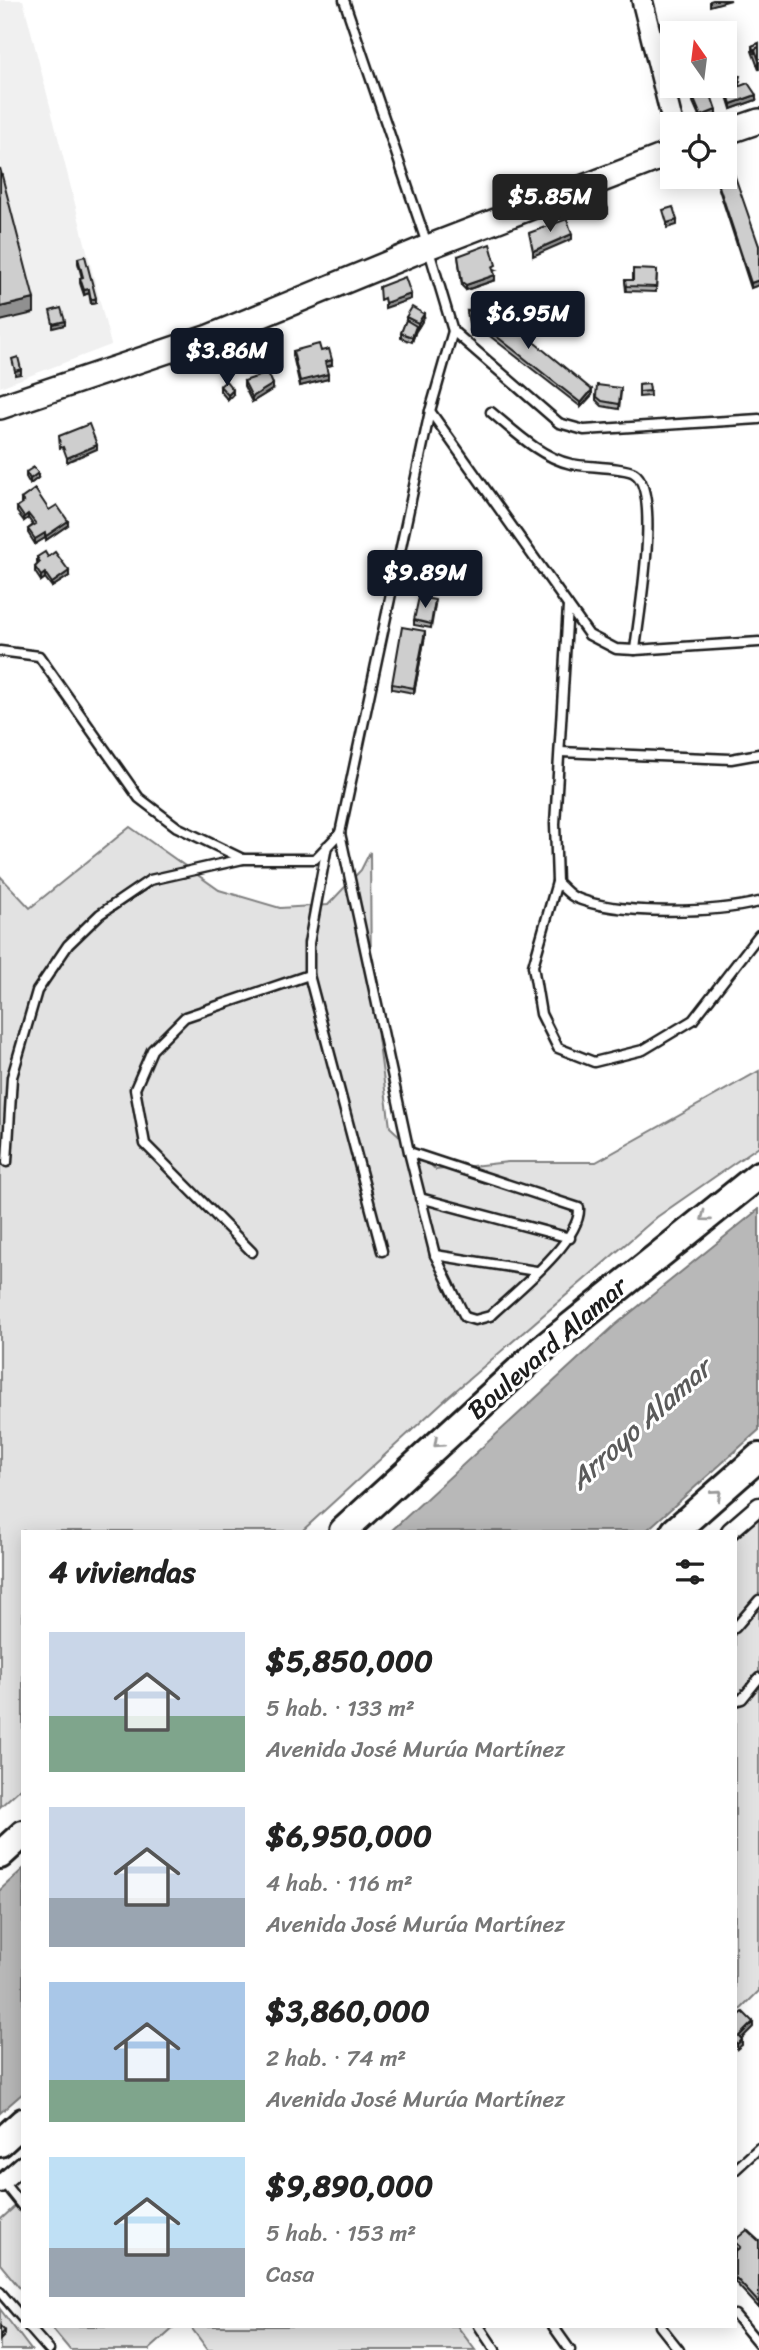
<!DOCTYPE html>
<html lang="es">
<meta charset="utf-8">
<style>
:root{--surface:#fff;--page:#f2f2f2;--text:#222;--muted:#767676;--accent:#111827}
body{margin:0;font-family:Sriracha,sans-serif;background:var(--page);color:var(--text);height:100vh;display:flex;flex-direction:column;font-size:26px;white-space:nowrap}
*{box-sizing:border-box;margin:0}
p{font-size:23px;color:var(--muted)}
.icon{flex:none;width:38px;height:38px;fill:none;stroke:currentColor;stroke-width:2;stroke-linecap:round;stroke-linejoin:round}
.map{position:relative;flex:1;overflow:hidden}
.sheet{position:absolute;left:21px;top:1530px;width:716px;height:798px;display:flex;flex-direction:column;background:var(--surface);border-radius:0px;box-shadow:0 4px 18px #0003}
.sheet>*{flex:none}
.needle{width:46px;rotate:346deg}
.fabs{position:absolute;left:660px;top:21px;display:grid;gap:14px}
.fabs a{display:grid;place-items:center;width:77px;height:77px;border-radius:0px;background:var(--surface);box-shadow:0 4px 18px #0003;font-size:35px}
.price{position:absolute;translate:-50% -60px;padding:0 16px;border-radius:7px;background:var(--accent);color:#fff;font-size:23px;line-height:46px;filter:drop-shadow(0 2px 4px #0008)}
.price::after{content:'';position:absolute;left:50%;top:42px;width:21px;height:16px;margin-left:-10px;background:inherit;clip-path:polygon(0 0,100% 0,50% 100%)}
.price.on{background:#222;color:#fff}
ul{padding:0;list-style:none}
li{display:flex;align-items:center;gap:21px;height:175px;padding:0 28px}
li span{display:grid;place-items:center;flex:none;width:196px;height:140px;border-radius:0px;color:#555}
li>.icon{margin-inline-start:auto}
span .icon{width:84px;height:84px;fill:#fffc;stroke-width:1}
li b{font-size:30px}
h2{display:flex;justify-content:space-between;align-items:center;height:84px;padding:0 28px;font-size:30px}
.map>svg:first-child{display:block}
</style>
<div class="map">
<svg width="759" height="2350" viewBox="0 0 759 2350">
<rect width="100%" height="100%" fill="#fff"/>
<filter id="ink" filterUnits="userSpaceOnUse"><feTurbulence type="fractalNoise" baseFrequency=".0143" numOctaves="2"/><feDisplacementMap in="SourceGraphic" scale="14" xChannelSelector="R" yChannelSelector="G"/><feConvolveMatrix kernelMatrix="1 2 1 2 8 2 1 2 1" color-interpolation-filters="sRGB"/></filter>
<g filter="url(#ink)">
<path fill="#f0f0f0" d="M 0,0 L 23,0 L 111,345 L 0,387 Z"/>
<g fill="#e2e2e2" stroke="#7f7f7f" stroke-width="2">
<path d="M 130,827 L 219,890 L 280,908 L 328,905 L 361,870 L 370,852 L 371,985 L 390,1127 L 436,1170 L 508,1162 L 596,1162 L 759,1071 L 759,1146 L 657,1217 L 447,1398 L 302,1531 L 23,1531 L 23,1786 L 0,1807 L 0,876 L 30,908 Z"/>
<path d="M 759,1506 L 759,1991 L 735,2015 L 735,1531 Z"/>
<path d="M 23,2199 L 23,2292 L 0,2264 L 0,2220 Z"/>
<path d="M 0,2309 L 31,2350 L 0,2350 Z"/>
<path d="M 50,2326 L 176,2326 L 149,2350 L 70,2350 Z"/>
<path d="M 190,2326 L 457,2326 L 475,2350 L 208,2350 Z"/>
</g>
<g fill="#b8b8b8" stroke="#7a7a7a" stroke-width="2">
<path d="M 759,1209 L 759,1430 L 646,1531 L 391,1531 L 614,1326 Z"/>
<path d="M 23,1869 L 23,2093 L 0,2113 L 0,1890 Z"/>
</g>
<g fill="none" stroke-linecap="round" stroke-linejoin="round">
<g stroke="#1c1c1c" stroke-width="13">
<g id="service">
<path d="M 453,331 L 559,423 L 584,430 L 759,419"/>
<path d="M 430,411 L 589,635 L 616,649 L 635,650"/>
<path d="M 491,412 C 514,431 540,457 571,464 C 586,467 624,467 634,473 C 662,490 638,619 635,650 L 759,642"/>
<path d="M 568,606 L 555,824 L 557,882 C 562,887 568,894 574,897 C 616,916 714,913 759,902"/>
<path d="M 0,651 L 39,656 L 139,798 L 177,827 L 243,859 L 315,859 L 340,833 L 430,411 L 453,331 L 428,247 L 344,0"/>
<path d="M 560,752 L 731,759 L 759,754"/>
<path d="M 340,833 L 409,1152 L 435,1255 L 465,1317 L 475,1320 L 490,1316 C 514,1293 581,1241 579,1208 L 409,1152"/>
<path d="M 327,846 L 309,943 L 309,975 L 382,1251"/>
<path d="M 557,882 L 533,966 L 541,1014 L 558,1048 L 594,1062 L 643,1050 L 693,1020 L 759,935"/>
<path d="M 7,1162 L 12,1077 L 37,991 L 68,945 L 100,914 L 150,880 L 243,859"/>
<path d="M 420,1198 L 570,1238"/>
<path d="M 252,1252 L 145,1144 L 135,1089 L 152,1050 L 185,1017 L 309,975"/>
<path d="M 435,1255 L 536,1271"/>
<path d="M 735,1628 L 759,1600"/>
<path d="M 735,1701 L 742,1699 L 759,1678"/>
<path d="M 735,2170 L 759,2148"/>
<path d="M 3,2182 L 23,2207"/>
<path d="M 0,2292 L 23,2319"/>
<path d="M 735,2315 L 759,2344"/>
<path d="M 28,2326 L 49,2350"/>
<path d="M 479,2326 L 495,2350"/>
<path d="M 553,2326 L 570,2350"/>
<path d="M 660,2326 L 679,2350"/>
</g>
</g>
<g stroke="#1c1c1c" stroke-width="21">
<g id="minor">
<path d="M 730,1531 L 759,1506"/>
<path d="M 0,2184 L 23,2164"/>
</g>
</g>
<g stroke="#1c1c1c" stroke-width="24">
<path id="tertiary" d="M 642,0 L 673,124"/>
</g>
<g stroke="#1c1c1c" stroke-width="28">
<g id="secondary">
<path d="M 724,133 L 759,121"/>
<path d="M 0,407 L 209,337 L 428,247 L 672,153"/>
</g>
</g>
<g stroke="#1c1c1c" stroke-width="32">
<g id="trunk">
<path d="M 343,1531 L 541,1350 L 759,1175"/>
<path d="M 675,1531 L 759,1457"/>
<path d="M 0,1855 L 23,1834"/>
<path d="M 0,2143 L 23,2122"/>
</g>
</g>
<use href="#service" stroke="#fff" stroke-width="8"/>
<use href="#minor" stroke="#fff" stroke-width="16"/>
<use href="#tertiary" stroke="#fff" stroke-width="19"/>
<use href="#secondary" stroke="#fff" stroke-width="23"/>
<use href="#trunk" stroke="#fff" stroke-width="26"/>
</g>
<g fill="#b1b1b1" stroke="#1c1c1c" stroke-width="2">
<path d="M 759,43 L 759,70 L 752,51 L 752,46 Z"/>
<path d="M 740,81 L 738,87 L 756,100 L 731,109 L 727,96 L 727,91 L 732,89 L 726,87 L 726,82 Z"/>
<path d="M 693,97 L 716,115 L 701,120 L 693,102 Z"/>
<path d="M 715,177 L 724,177 L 759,246 L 751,288 Z"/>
<path d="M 458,256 L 496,270 L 493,271 L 495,280 L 466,290 L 462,286 Z"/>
<path d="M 78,258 L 96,303 L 91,304 L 89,293 L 84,295 L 80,283 L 80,278 L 82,278 L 78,263 Z"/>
<path d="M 657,270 L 656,292 L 626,291 L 625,280 L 633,280 Z"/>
<path d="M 467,311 L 498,323 L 592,395 L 581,407 L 486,333 L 471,336 Z"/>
<path d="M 406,317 L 424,318 L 418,328 L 416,327 L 416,330 L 412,342 L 401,338 L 401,333 L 406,321 Z"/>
<path d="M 293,351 L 321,351 L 332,365 L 326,366 L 328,379 L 300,386 L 293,356 Z"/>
<path d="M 244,381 L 273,389 L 252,402 L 244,386 Z"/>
<path d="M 649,384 L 650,396 L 639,397 L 639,385 Z"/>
<path d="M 220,386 L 233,395 L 228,400 L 220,391 Z"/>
<path d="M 621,392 L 619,409 L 602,406 L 596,400 L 596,396 Z"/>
<path d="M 26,472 L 38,478 L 30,484 L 26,477 Z"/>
<path d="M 21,499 L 49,510 L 68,525 L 46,540 L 45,538 L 35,544 L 28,533 L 28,529 L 33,525 L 28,518 L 24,521 L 17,512 L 17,507 L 21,504 Z"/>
<path d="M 37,557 L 48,557 L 69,576 L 52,587 L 45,578 L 41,581 L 35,572 L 35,567 L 38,564 L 37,562 Z"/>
<path d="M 435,605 L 431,628 L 414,625 L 414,620 Z"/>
<path d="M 425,636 L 414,693 L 392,689 L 392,684 Z"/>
<path d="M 735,2240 L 759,2241 L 759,2308 L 735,2282 L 735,2252 L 737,2250 L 735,2247 Z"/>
</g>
<g fill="#909090" stroke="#1c1c1c" stroke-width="2">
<path d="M 713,0 L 731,0 L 710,6 L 710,1 Z"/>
<path d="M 702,88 L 702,93 L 692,95 L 692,90 Z"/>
<path d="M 756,95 L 756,100 L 731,109 L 731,104 Z"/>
<path d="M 716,110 L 716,115 L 701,120 L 701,116 Z"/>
<path d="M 608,209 L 608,214 L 601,217 L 601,212 Z"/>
<path d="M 677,220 L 677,225 L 667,228 L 667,223 Z"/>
<path d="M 572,234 L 572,239 L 533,256 L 533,251 Z"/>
<path d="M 495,275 L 495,280 L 466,290 L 466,285 Z"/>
<path d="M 759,280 L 759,285 L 751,288 L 751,283 Z"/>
<path d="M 89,289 L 89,293 L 84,295 L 84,290 Z"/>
<path d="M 411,294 L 411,299 L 385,308 L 385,303 Z"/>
<path d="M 96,298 L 96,303 L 91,304 L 91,300 Z"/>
<path d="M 34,299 L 34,313 L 0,321 L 0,307 Z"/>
<path d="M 424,314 L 424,318 L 418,328 L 418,323 Z"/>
<path d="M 65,321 L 65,325 L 53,328 L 53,324 Z"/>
<path d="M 416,326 L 416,330 L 412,342 L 412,337 Z"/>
<path d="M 486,328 L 486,333 L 471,336 L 471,331 Z"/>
<path d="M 332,360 L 332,365 L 325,367 L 325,362 Z"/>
<path d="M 21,369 L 21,374 L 15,375 L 15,371 Z"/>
<path d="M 328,374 L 328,379 L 300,386 L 300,381 Z"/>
<path d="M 273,384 L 273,389 L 252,402 L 252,397 Z"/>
<path d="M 233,390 L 233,395 L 228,400 L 228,395 Z"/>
<path d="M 592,390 L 592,395 L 581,407 L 581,403 Z"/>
<path d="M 97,445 L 97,449 L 67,462 L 67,458 Z"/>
<path d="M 38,473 L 38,478 L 30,484 L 30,479 Z"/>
<path d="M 28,514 L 28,518 L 24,521 L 24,517 Z"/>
<path d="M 68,521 L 68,525 L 46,540 L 46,536 Z"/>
<path d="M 45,533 L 45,538 L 35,544 L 35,539 Z"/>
<path d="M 69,571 L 69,576 L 52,587 L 52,583 Z"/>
<path d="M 45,573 L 45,578 L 41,581 L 41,576 Z"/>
<path d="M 425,631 L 425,636 L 414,693 L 414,688 Z"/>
<path d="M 753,2022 L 753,2027 L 739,2041 L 739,2036 Z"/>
<path d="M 742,2040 L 742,2045 L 737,2049 L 737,2044 Z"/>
<path d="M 5,2331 L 5,2335 L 0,2340 L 0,2335 Z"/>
</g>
<g fill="#cecece" stroke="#1c1c1c" stroke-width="2">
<path d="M 759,43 L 759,47 L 755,49 L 755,54 L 752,46 Z"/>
<path d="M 759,47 L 759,61 L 755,49 Z"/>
<path d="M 729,73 L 740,76 L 737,86 L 726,82 Z"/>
<path d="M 748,83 L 756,95 L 731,104 L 727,91 Z"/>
<path d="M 690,86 L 702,86 L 702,88 L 692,90 Z"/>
<path d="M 710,92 L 716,110 L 701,116 L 693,97 Z"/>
<path d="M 0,168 L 34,299 L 0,307 Z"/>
<path d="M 732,168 L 759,246 L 759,280 L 751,283 L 716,177 L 724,177 L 724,171 Z"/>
<path d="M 605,200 L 608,209 L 601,212 L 598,203 Z"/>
<path d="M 673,207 L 677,220 L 667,223 L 663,210 Z"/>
<path d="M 567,219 L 572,234 L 533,251 L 529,233 Z"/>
<path d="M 490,244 L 496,265 L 492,267 L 495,275 L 466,285 L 462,282 L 458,256 Z"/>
<path d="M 85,256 L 96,298 L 91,300 L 89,289 L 84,290 L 80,278 L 83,277 L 78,258 Z"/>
<path d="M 633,269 L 657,270 L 656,287 L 626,286 L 625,280 L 633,280 Z"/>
<path d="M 405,277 L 411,294 L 385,303 L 384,298 L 380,300 L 379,287 Z"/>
<path d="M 493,305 L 498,323 L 507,320 L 592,390 L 581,403 L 486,328 L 471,331 L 467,311 Z"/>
<path d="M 412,307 L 424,314 L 418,323 L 406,317 Z"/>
<path d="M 61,308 L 65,321 L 53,324 L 50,311 Z"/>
<path d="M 406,320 L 416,326 L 412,337 L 401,333 Z"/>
<path d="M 319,344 L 321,351 L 329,349 L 332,360 L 325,362 L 328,374 L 300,381 L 293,351 Z"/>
<path d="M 18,357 L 21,369 L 15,371 L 12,359 Z"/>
<path d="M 268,373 L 273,384 L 252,397 L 244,381 Z"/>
<path d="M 226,381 L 233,390 L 228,395 L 220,386 Z"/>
<path d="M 649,384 L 650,391 L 639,392 L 639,385 Z"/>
<path d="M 597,385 L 621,388 L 619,404 L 602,401 L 596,396 Z"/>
<path d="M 89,424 L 97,445 L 67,458 L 63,447 L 60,448 L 59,436 Z"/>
<path d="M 34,467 L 38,473 L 30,479 L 26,472 Z"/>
<path d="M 35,489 L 49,510 L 57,505 L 68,521 L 46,536 L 45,533 L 35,539 L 28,529 L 36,524 L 28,514 L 24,517 L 17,507 L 24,502 L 21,499 Z"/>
<path d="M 45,552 L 48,557 L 55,552 L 69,571 L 52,583 L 45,573 L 41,576 L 35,567 L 40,562 L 37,557 Z"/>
<path d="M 419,597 L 435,600 L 431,624 L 414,620 Z"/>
<path d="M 402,627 L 425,631 L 414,688 L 392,684 Z"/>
<path d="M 743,2012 L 753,2022 L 739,2036 L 742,2040 L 737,2044 L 735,2042 L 735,2019 Z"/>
<path d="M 747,2230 L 759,2241 L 759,2303 L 735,2277 L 735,2252 L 740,2247 L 735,2242 L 735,2240 Z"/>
<path d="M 0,2326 L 5,2331 L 0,2335 Z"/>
</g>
<defs><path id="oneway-chevron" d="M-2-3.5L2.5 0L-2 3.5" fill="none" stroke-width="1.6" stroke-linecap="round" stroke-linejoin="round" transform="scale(1.75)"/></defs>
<g stroke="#999">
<use href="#oneway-chevron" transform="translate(705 1217) rotate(143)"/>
<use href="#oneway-chevron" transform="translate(438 1443) rotate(138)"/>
<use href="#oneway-chevron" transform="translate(717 1494) rotate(-41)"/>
</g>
</g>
<g text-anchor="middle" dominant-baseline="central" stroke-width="6" stroke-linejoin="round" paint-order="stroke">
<g font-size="26" fill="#1c1c1c" stroke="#fff">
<text transform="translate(547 1348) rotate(-41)">Boulevard Alamar</text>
</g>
<g font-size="28" font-style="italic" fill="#5a5a5a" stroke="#fff">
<text transform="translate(640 1424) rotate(-42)">Arroyo Alamar</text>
</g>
</g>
</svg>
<div class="fabs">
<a><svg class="needle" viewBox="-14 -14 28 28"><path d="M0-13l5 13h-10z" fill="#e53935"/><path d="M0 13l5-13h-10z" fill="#767676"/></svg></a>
<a><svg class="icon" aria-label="locate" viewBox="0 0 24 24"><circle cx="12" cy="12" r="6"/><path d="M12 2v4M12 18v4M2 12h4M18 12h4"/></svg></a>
</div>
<b class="price on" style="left:550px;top:234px">$5.85M</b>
<b class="price" style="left:528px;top:351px">$6.95M</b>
<b class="price" style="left:227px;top:388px">$3.86M</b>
<b class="price" style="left:425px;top:610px">$9.89M</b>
<section class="sheet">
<h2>4 viviendas<svg class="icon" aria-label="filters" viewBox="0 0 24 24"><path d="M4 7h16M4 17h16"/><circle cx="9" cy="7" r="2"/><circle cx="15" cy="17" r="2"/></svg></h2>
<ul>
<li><span style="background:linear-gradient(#c9d6e8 60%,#7fa58c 0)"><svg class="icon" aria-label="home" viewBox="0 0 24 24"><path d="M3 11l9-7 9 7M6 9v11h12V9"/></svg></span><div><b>$5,850,000</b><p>5 hab. · 133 m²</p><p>Avenida José Murúa Martínez</p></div></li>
<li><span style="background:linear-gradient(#c9d6e8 65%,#9aa5b1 0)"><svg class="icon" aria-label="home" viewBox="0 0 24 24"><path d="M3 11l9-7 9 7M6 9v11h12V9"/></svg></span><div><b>$6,950,000</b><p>4 hab. · 116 m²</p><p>Avenida José Murúa Martínez</p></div></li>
<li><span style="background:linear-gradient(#a9c7e8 70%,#7fa58c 0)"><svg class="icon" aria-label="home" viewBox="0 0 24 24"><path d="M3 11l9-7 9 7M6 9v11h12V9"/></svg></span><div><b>$3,860,000</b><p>2 hab. · 74 m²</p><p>Avenida José Murúa Martínez</p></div></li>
<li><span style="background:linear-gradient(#bfe0f5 65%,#9aa5b1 0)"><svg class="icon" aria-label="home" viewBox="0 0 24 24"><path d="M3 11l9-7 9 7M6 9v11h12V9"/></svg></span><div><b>$9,890,000</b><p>5 hab. · 153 m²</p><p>Casa</p></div></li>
</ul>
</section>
</div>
